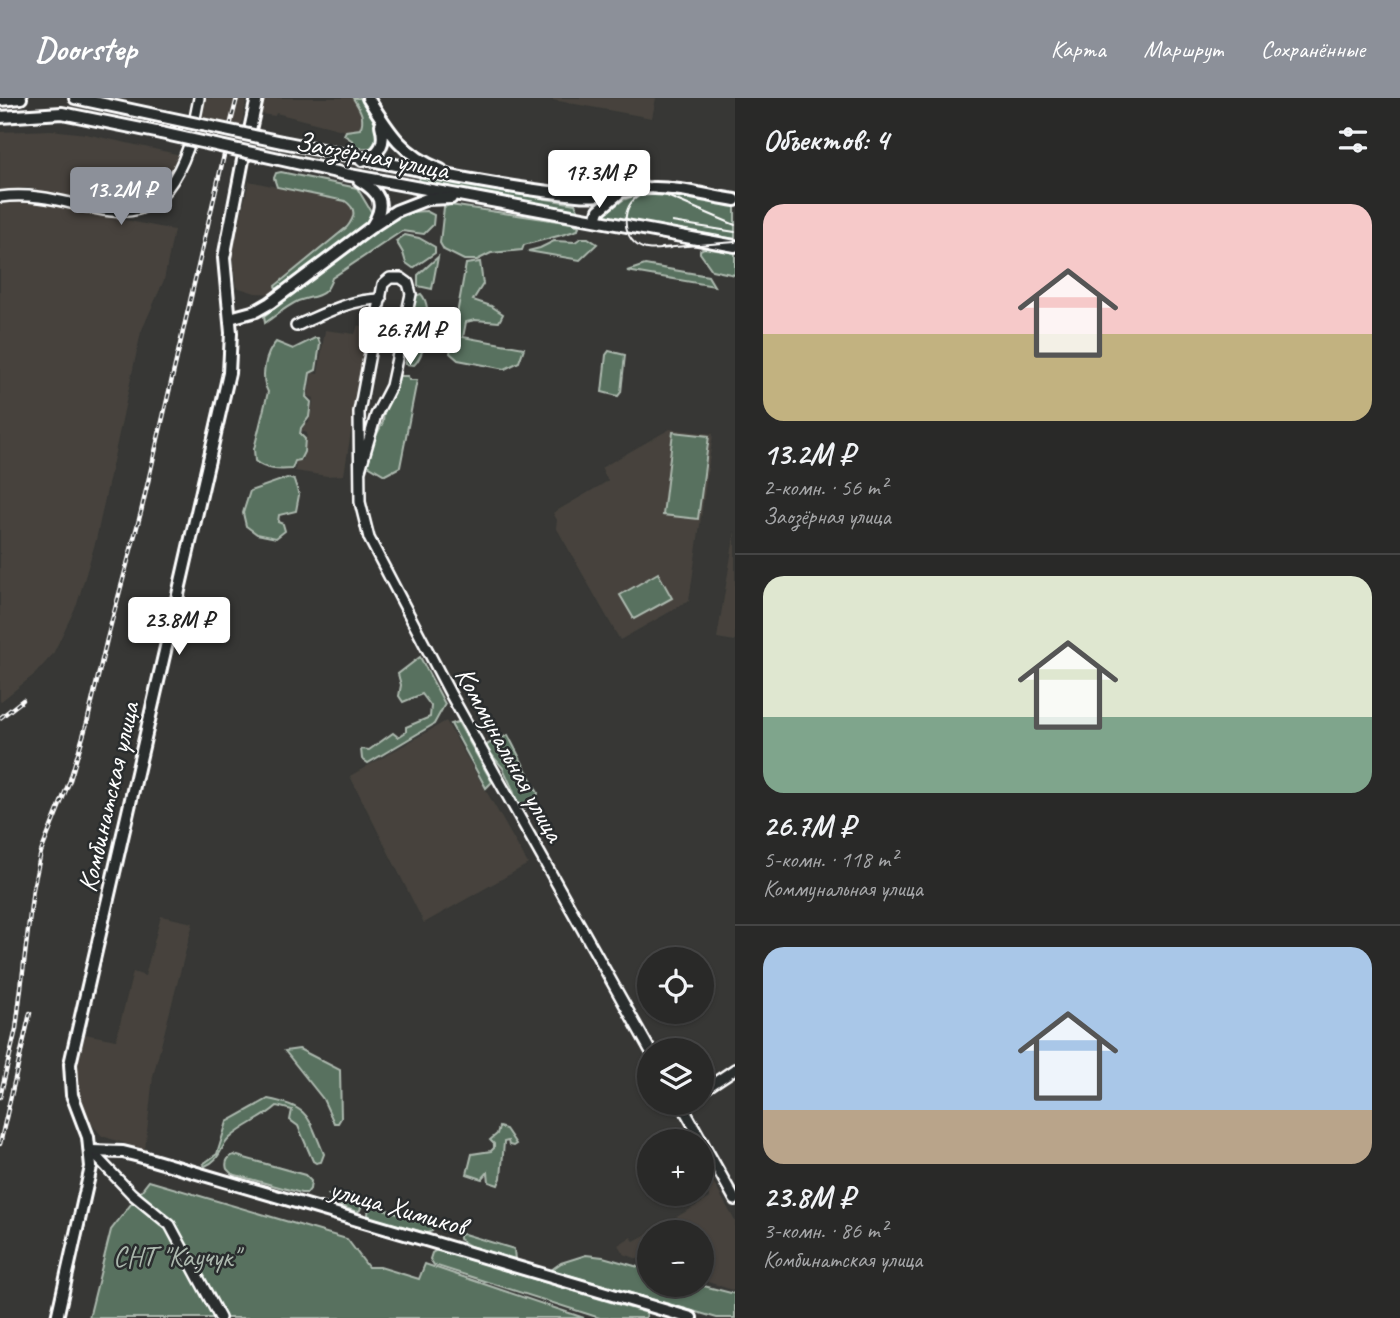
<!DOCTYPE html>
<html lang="ru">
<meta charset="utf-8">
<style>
:root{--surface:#292928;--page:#353534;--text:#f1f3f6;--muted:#a5a6a8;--line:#454545;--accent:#8c9099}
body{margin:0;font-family:Caveat,sans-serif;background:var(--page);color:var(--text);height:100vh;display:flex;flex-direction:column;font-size:26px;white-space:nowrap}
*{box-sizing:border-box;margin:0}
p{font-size:23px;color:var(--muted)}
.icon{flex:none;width:38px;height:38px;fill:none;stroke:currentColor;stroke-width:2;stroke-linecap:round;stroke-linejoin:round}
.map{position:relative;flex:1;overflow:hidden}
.side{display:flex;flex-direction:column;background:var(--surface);width:665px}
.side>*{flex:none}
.tools{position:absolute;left:637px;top:849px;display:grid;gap:14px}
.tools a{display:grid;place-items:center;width:77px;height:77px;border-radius:50%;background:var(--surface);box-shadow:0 2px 5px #0004,0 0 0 2px var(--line);font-size:35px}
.price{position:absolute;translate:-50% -60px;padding:0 16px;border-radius:7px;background:#fff;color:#222;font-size:23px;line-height:46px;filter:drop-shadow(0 2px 4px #0008)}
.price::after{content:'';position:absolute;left:50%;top:42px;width:21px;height:16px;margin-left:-10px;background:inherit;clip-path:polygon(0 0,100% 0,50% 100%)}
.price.on{background:var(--accent);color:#fff}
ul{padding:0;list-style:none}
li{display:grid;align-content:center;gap:14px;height:371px;padding:0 28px}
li+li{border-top:2px solid var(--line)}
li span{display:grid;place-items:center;height:217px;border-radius:21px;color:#555}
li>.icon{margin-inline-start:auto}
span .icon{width:126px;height:126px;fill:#fffc;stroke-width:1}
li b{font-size:30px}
h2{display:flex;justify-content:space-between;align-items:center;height:84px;padding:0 28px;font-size:30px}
header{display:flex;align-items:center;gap:42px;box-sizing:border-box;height:98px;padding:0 35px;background:var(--accent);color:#fff}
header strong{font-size:33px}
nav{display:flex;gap:38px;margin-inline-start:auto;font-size:24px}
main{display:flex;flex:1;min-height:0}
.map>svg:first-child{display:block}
</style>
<header>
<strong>Doorstep</strong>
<nav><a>Карта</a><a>Маршрут</a><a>Сохранённые</a></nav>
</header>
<main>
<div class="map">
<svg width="735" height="1220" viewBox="0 0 735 1220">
<rect width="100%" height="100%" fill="#373735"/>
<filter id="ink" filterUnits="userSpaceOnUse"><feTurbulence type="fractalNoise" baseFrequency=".0143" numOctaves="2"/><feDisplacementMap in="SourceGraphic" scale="14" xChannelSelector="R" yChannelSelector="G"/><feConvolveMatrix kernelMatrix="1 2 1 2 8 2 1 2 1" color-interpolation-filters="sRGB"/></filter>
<g filter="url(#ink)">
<g fill="#46433d">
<path d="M 206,0 L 247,0 L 241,29 L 201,20 Z"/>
<path d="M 265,0 L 353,0 L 362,16 L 363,24 L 360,30 L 346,33 L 276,15 L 275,18 L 261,16 Z"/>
<path d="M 553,0 L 656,0 L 652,20 L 553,2 Z"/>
<path d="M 51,32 L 86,36 L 181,57 L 170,79 L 158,94 L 143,104 L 131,108 L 118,108 L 27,90 L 0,93 L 0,34 Z"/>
<path d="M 249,83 L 345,104 L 352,110 L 354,116 L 352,121 L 346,128 L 274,188 L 274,196 L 255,195 L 236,189 L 232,155 Z"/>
<path d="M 18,103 L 37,104 L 174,132 L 164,182 L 141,234 L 96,442 L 77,506 L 53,556 L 35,576 L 0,604 L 0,105 Z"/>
<path d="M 358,227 L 368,230 L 344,377 L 327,378 L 295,373 L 296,364 L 303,362 L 307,335 L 302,333 L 304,325 L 309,325 L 314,300 L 308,298 L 312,275 L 318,276 L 325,232 L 355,236 Z"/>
<path d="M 670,331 L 713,336 L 689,503 L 620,542 L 556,429 L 557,422 L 553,415 L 608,383 L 601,370 Z"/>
<path d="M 735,434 L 735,543 L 717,540 Z"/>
<path d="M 446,623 L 528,766 L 424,825 L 350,678 Z"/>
<path d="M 161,818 L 193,825 L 153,978 L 145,1052 L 102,1038 L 88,1022 L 74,987 L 85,936 L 116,942 L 133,874 L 145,878 Z"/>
<path d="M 711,1080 L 735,1123 L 735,1193 L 702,1182 L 702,1134 L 650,1134 L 710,1100 L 702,1085 Z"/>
<path d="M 649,1135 L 649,1165 L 624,1156 L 618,1147 L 631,1139 L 634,1143 Z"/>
</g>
<g fill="#58715e" stroke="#acb8ae" stroke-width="2">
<path d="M 353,0 L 362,0 C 371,15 386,34 371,50 L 353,50 L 353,43 L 344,37 L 346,33 L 360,31 C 366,19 359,10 353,0 Z"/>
<path d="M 281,74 L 357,90 L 372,115 L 366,127 L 277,193 L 275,188 L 347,129 C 355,119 357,111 345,103 L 277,89 L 274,80 L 276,75 Z"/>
<path d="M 420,79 L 575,106 L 578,111 L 575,114 L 418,86 Z"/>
<path d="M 645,94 L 662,94 L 735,107 L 735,141 L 602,118 L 623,102 Z"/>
<path d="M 450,107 L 571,125 L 579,128 L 578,132 C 560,138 543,142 524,147 L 522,152 L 491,155 L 477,162 L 464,162 L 444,152 L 440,145 L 444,109 Z"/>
<path d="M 426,113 L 434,117 L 433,127 L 424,136 L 402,133 L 332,180 C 326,201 314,197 298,203 C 287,208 275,218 265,225 L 264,218 L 385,127 L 410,114 Z"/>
<path d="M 405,137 L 419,140 L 435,149 L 435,155 L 413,170 L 406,165 L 403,155 L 396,143 Z"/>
<path d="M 581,140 L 588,140 L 597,146 L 580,162 L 528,153 L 540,150 L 554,143 L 575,144 Z"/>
<path d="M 704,150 L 735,155 L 735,177 L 712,172 L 700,155 L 700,152 Z"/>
<path d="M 438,159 L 432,191 L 418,188 L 418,177 Z"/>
<path d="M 480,164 L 483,186 L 473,202 L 491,208 L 503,216 L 499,224 L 475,222 L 466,224 L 463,239 L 524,250 L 519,264 L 505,271 L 458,262 L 450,255 L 466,166 Z"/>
<path d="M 645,167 L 708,178 L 714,188 L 627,173 Z"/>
<path d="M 421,196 C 434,209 427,255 414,267 L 406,266 L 405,246 L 415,198 Z"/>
<path d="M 315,240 L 318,240 L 320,246 L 316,272 L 310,275 L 306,299 L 311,304 L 309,319 L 301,330 L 300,336 L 305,341 L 304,354 L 300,362 L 295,363 L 292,371 C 279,372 265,372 255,363 L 254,351 L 268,294 C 260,280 265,256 276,244 L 293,251 Z"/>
<path d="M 609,253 L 625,257 L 621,294 L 618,298 L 602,294 L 606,257 Z"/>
<path d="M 397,278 L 408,278 L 409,282 L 417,282 L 400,369 L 385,377 L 368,367 L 369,352 L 383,324 L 384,309 Z"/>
<path d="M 673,334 L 709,338 L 698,421 L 663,417 Z"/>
<path d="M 287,380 L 294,382 L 299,397 L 296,413 L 279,417 L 278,424 L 283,426 L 285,433 L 276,440 L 257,436 L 246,428 L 243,415 L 250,393 Z"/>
<path d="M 658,475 L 672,500 L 634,521 L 620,497 Z"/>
<path d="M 420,559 L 445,606 L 434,626 L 368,665 L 362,661 L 361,651 L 369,652 L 393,635 L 398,639 L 406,634 L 406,629 L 430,619 L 431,608 L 422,596 L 403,604 L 399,598 L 401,587 L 398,576 Z"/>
<path d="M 458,624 L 492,684 L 486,690 L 451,626 Z"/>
<path d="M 508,637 L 538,695 L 535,704 L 522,711 L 519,710 L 513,692 L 503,670 L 486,650 L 488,646 Z"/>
<path d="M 299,951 L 340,972 L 341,1020 L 338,1025 L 334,1025 L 323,1001 L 285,953 Z"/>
<path d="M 268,1001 C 311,1009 308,1020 324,1056 L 321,1064 L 316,1065 L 313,1063 L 298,1028 L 290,1022 L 292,1012 L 277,1008 C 263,1021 244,1027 230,1040 C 219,1050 221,1062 205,1068 L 203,1066 L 217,1056 L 227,1024 Z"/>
<path d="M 499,1029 L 506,1031 L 516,1046 L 513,1048 L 509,1047 L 508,1043 L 504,1044 L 501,1080 L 498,1087 L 489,1084 L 488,1074 L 482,1081 L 467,1076 L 472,1056 L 491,1053 L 494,1050 L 494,1046 L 490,1042 L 497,1036 Z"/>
<path d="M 234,1057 L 305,1077 L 311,1083 L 310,1091 L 307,1095 L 301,1095 L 232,1076 L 227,1071 C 225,1065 227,1059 234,1057 Z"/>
<path d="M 149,1083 L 347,1141 L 368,1169 L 380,1169 L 419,1181 L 425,1166 L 584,1220 L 89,1220 L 111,1132 Z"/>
<path d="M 351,1096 L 363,1104 L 360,1112 L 357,1114 L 340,1108 L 329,1097 Z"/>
<path d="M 369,1107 L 430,1124 L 433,1128 L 432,1133 L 427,1135 L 372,1120 L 368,1117 Z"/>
<path d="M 464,1136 L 514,1151 L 515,1162 L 470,1148 L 459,1141 L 459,1137 Z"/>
<path d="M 437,1152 L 647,1215 L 646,1220 L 600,1220 L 434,1167 L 430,1161 L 432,1155 Z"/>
<path d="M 586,1157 L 603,1159 L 649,1172 L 649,1186 L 700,1187 L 735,1196 L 735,1220 L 717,1220 L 551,1172 L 561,1165 Z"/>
</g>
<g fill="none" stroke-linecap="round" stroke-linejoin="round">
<g stroke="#fff" stroke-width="14">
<g id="minor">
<path d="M 195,20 L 199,0"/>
<path d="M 0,99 C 82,87 148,164 188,50"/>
<path d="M 296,228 C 323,216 351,201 381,201"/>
<path d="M 360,372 L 376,317 L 391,288 L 411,196 L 408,185 L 401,180 L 390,180 L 383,186 L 359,314 L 360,404 L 369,440 L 451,597 L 650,952"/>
<path d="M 702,993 L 735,971"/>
<path d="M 680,1004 L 702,1043"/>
<path d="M 702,1043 L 735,1102"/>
<path d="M 91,1053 L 132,1096 L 170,1127 L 220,1220"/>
</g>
</g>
<g stroke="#fff" stroke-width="16">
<g id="major">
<path d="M 75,0 L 164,19"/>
<path d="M 368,0 C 389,34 403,57 441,72"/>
<path d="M 0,2 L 21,0"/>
<path d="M 0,19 L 62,15 L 161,35"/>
<path d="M 250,32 L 257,0"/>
<path d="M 282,44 C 380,63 477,87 577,97 C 604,100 625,90 651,90 C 678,89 708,98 735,102"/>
<path d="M 279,61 L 350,77 L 735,148"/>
<path d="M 362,62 C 381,56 386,45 381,27"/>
<path d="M 359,82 C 381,95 386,106 372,128"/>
<path d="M 596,122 L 599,112 L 618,96"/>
<path d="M 230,220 L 256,213 L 270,205 L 370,130 L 396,113 L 427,101 L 451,100"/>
<path d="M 91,1053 L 123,1054 L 139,1058 L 691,1220"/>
<path d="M 57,1220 L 91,1069 L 88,1039 L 72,997 L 70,966 L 229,275 L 231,235 L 224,160 L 243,62"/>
</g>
</g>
<use href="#minor" stroke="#2a2d2e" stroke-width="9"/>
<use href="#major" stroke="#2a2d2e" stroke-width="10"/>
<g stroke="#fff" stroke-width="2">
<path d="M 672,124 L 735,134"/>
<path d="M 662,150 L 735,144"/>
<path d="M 670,150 C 659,151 646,154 637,147 C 621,135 622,107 639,98 C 648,93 658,96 667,98 L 735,127"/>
</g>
<g stroke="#fff" stroke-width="4.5">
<g id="rail">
<path d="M 230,28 L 237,0"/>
<path d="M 0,620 L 23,602"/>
<path d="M 0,999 L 16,931 L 33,791 L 41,754 L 70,682 L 87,625 L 107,541 L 141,414 L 224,57"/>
<path d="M 0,1046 L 30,915"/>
</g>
</g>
<use href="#rail" stroke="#2a2d2e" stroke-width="2" stroke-dasharray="5" stroke-linecap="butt"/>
<g stroke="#fff" stroke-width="16" stroke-linecap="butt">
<g id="major-bridge">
<path d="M 164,19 L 282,44"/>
<path d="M 161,35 L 279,61"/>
</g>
</g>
<use href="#major-bridge" stroke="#2a2d2e" stroke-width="10"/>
</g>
</g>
<g text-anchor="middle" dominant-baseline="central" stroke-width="5" stroke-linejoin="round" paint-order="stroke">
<g font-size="28" fill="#fff" stroke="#2a2d2e">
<text transform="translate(372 57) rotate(11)">Заозёрная улица</text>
<text transform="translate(510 656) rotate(61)">Коммунальная улица</text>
<text transform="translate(108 699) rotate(-77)">Комбинатская улица</text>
<text transform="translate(398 1109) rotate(16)">улица Химиков</text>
</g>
<g font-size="28" fill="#acb8ae" stroke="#2a2d2e">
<text x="176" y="1158">СНТ "Каучук"</text>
</g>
</g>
</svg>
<div class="tools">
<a><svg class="icon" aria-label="locate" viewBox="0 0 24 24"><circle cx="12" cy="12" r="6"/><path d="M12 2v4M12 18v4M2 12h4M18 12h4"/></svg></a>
<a><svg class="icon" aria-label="layers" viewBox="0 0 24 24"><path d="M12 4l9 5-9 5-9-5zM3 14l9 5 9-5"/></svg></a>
<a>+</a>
<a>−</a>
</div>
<b class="price" style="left:599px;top:112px">17.3M ₽</b>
<b class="price on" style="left:121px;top:129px">13.2M ₽</b>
<b class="price" style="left:410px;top:269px">26.7M ₽</b>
<b class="price" style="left:179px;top:559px">23.8M ₽</b>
</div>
<section class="side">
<h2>Объектов: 4<svg class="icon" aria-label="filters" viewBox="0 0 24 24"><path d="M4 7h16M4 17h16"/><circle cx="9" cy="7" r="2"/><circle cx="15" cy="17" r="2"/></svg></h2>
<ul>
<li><span style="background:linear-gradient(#f6c9c9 60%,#c2b280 0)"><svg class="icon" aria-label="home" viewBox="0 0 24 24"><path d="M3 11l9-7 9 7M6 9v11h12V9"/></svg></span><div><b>13.2M ₽</b><p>2-комн. · 56 m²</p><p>Заозёрная улица</p></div></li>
<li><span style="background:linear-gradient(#dfe7d0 65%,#7fa58c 0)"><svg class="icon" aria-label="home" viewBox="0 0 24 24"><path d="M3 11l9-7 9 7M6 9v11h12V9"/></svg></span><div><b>26.7M ₽</b><p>5-комн. · 118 m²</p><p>Коммунальная улица</p></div></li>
<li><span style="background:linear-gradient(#a9c7e8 75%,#b9a48a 0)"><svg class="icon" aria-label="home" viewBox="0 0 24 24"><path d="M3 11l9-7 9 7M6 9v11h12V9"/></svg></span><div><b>23.8M ₽</b><p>3-комн. · 86 m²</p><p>Комбинатская улица</p></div></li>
</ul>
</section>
</main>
